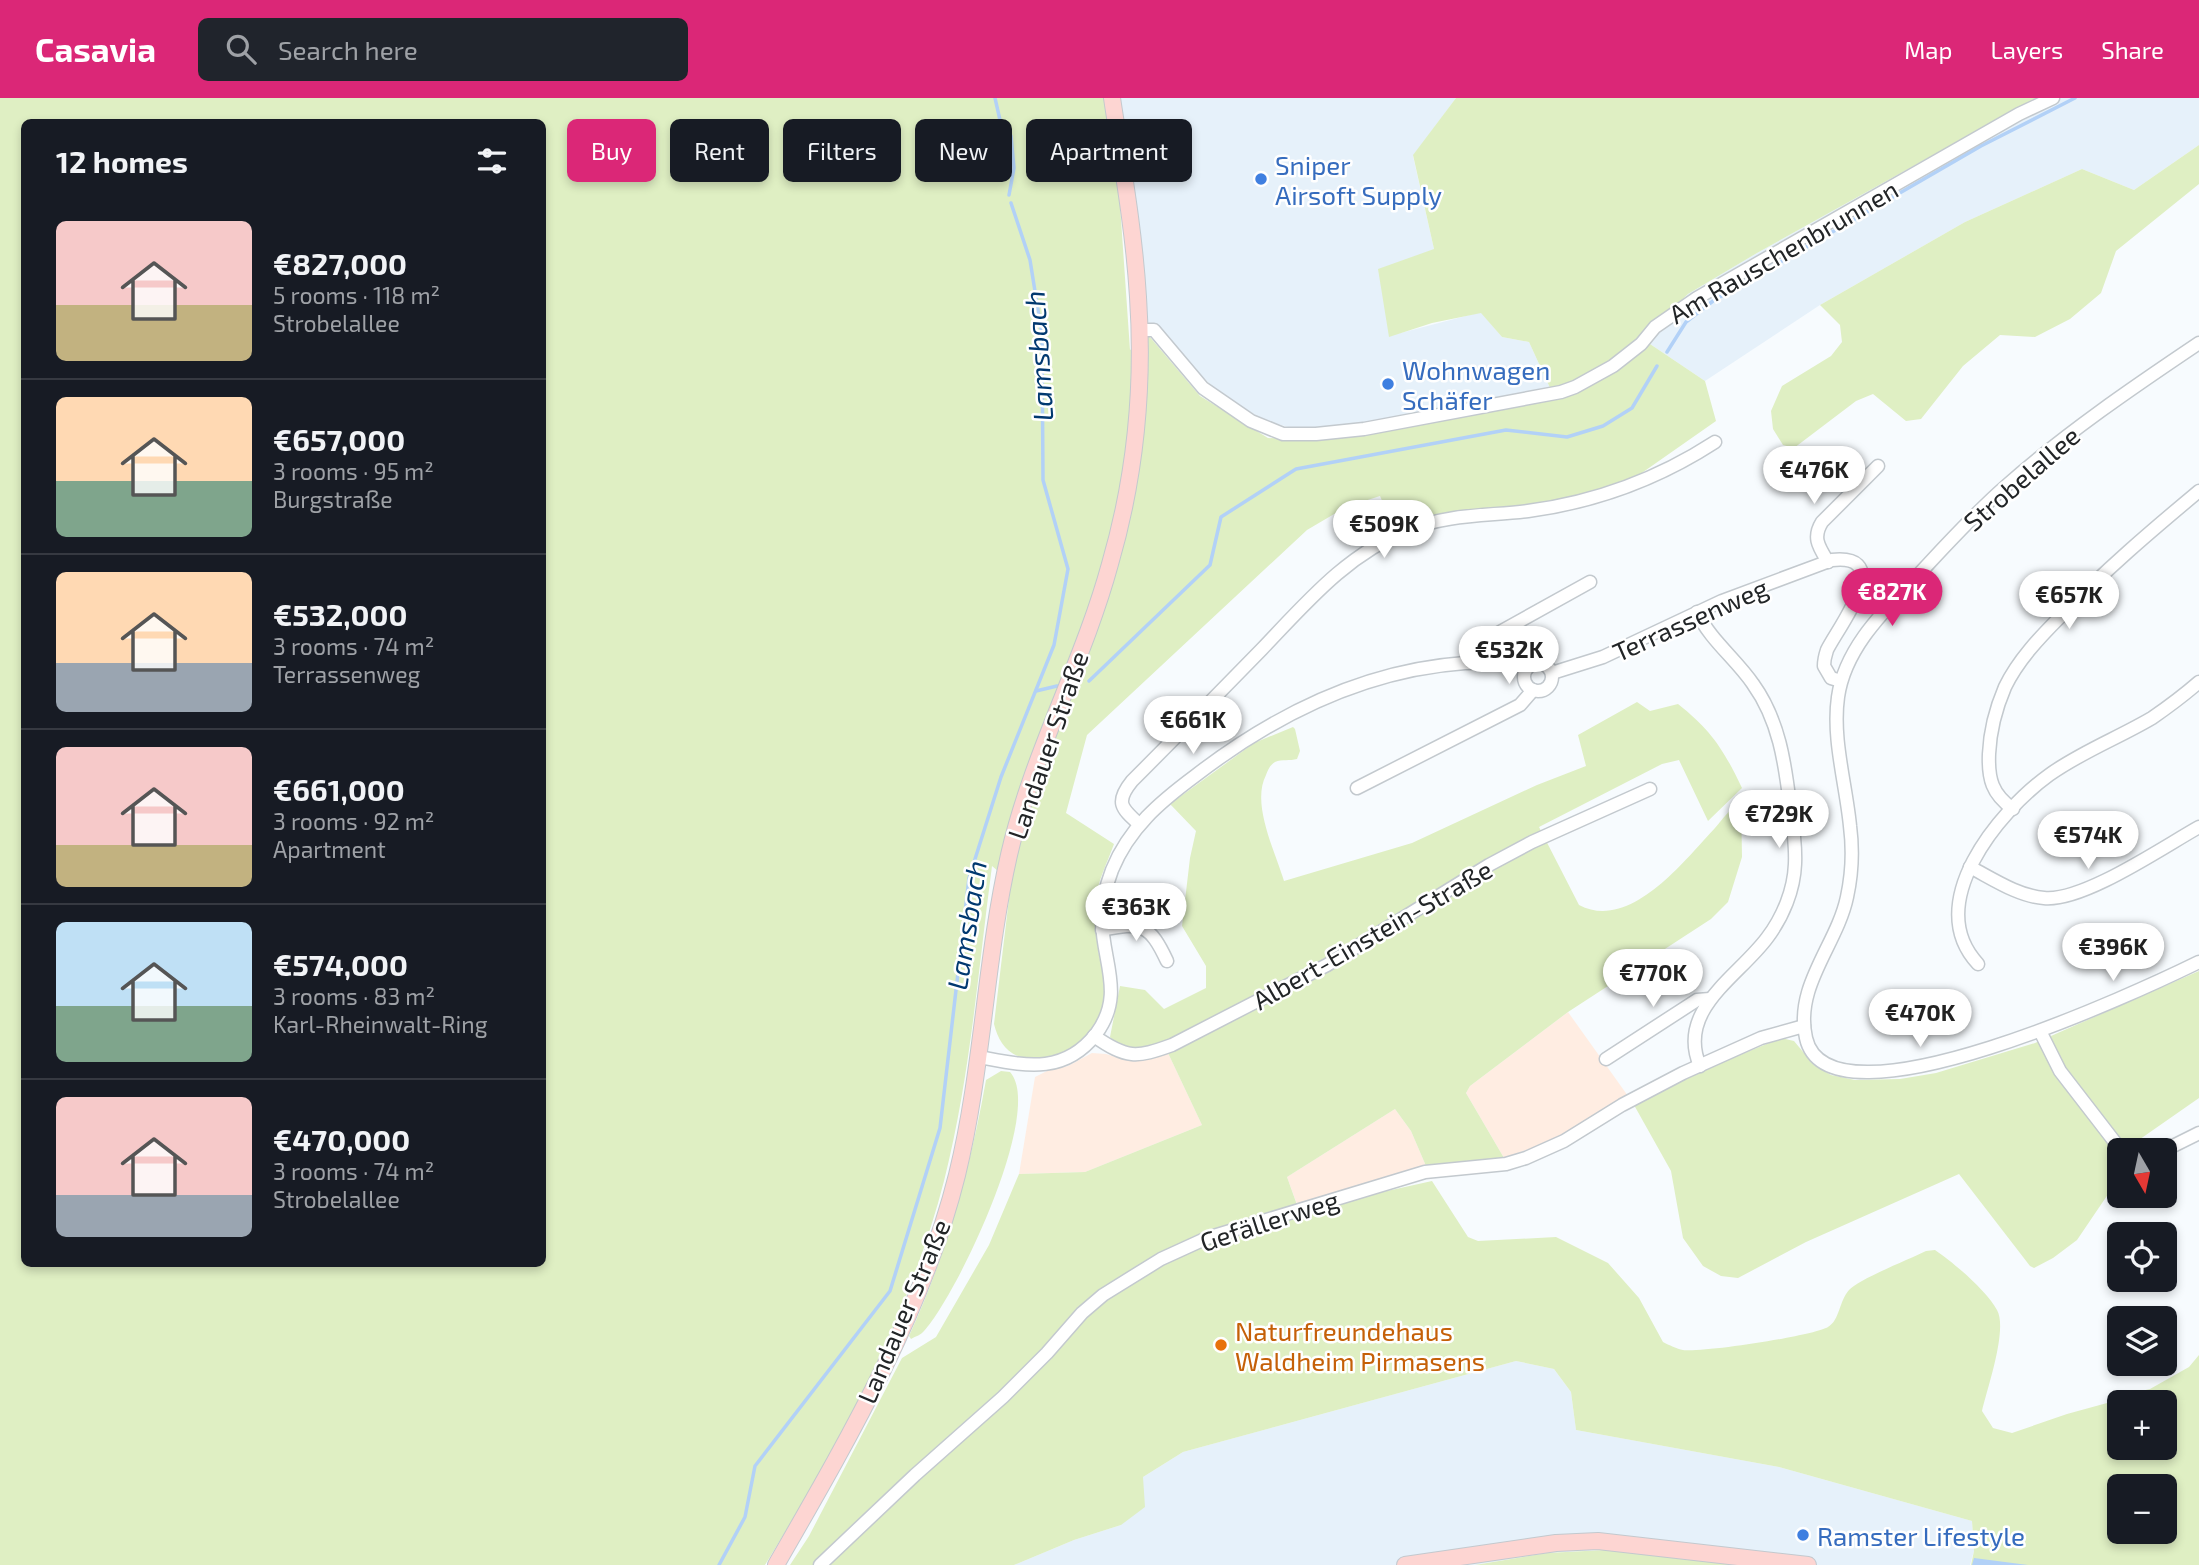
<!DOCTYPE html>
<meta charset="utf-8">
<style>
:root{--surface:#171b24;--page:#20242c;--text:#f1f3f6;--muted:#9ea1a6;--line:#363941;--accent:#db2777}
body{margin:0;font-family:"Exo 2",sans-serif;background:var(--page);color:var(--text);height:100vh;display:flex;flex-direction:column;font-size:26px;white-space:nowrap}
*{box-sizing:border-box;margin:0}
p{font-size:23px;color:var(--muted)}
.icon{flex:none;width:38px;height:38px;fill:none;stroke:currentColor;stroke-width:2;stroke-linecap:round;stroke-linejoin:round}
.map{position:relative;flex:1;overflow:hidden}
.drawer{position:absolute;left:21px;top:21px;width:525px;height:1148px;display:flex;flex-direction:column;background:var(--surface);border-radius:10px;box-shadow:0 4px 10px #0003}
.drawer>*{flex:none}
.top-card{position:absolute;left:567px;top:21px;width:665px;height:63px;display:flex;gap:14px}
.needle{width:46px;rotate:171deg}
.controls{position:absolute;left:2107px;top:1040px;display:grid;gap:14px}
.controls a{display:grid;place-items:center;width:70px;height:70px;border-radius:10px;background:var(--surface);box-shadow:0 4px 10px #0003;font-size:35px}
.price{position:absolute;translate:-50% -60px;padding:0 16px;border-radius:24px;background:#fff;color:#222;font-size:23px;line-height:46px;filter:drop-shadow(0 2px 4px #0008)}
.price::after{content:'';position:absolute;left:50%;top:42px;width:21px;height:16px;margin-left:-10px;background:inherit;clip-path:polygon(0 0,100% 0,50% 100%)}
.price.active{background:var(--accent);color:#fff}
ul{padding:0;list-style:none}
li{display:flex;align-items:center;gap:21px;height:175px;padding:0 35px}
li+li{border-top:2px solid var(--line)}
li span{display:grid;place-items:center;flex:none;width:196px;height:140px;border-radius:10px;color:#555}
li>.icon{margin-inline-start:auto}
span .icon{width:84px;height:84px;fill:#fffc;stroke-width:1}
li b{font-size:30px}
h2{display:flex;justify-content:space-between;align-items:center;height:84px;padding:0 35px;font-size:30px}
.chip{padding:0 24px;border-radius:10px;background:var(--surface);box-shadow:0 4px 10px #0003;font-size:24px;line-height:63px}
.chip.active{background:var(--accent);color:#fff}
header{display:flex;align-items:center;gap:42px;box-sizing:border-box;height:98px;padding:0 35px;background:var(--accent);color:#fff}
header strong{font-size:33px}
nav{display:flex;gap:38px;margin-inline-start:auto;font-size:24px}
.search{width:490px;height:63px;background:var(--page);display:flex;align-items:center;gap:18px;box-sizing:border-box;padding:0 24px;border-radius:10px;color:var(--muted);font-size:26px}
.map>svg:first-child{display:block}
</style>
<header>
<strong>Casavia</strong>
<div class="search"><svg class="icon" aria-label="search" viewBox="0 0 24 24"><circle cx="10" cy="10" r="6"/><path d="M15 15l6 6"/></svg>Search here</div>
<nav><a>Map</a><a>Layers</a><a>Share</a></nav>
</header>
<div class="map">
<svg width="2199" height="1467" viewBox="0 0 2199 1467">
<rect width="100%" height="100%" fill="#f7fbfe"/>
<g fill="#e6f1fa">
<path d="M 1117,0 L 1456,0 L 1413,58 L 1434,151 L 1389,238 L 1481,214 L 1502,239 L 1529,244 L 1551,292 L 1347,328 L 1296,331 L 1266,323 L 1219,295 L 1147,223 L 1143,168 Z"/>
<path d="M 2036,0 L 2199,0 L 2199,47 L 2134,92 L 2082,71 L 1965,124 L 1820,207 L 1705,283 L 1647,244 L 1688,196 L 1757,155 Z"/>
<path d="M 1516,1263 L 1554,1271 L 1571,1294 L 1576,1332 L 1779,1369 L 1972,1423 L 1974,1453 L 1970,1467 L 1737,1467 L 1604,1452 L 1547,1455 L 1475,1467 L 1014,1467 L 1074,1442 L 1121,1427 L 1143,1379 L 1183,1354 Z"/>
</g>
<g fill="#ffede2">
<path d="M 1568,914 L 1628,998 L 1556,1041 L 1504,1060 L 1466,995 L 1470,988 Z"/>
<path d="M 1092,955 L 1106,956 L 1125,962 L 1142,962 L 1168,955 L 1202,1027 L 1085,1074 L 1019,1076 L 1035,979 L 1049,972 L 1068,968 Z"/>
<path d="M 1395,1011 L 1411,1033 L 1426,1068 L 1298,1109 L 1287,1079 Z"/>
</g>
<g fill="#dfefc3" fill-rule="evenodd">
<path d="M 0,0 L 1104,0 L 1120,107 L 1130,252 L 1149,238 L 1200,298 L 1268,340 L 1317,342 L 1545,300 L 1647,244 L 1705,283 L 1716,323 L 1636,379 L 1562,403 L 1437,417 L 1394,430 L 1380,398 L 1346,409 L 1307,432 L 1087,637 L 1066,715 L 1114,746 C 1108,763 1097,784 1096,802 C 1096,818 1096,835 1098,851 C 1099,861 1104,872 1105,882 C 1109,912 1092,939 1066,953 C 1056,957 1035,963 1024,960 C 1006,956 998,942 994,926 L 1011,784 L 992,768 C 978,874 970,980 944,1083 C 909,1220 838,1348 765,1467 L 0,1467 ZM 24,24 L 542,24 L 542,1166 L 24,1166 Z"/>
<path d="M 1456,0 L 2036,0 L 1757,155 L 1688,196 L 1647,236 L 1594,274 L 1551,292 L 1529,244 L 1502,239 L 1481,215 L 1432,225 L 1389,239 L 1378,171 L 1434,151 L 1413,57 Z"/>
<path d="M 2199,47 L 2199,86 L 2116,153 L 2101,195 L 2070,221 L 2035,239 L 2000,237 L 1963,268 L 1921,321 L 1906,323 L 1873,296 L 1856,303 L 1794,350 L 1783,347 L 1773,331 L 1771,313 L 1782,288 L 1831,258 L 1842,244 L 1840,227 L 1820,207 L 1965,124 L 2082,71 L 2134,92 Z"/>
<path d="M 1637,604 L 1650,613 L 1678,606 C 1711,632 1724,652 1742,690 L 1708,723 L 1679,662 L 1662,666 L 1539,729 L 1579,807 C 1630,834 1684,763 1715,730 C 1723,721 1731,709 1741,703 L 1742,759 L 1728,804 L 1711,821 L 1568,914 L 1470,988 L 1466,995 L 1504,1060 L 1426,1068 L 1411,1033 L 1395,1011 L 1287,1079 L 1301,1118 L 1360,1099 L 1432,1083 L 1468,1139 L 1478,1143 L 1556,1139 L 1608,1165 L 1639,1200 L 1663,1244 C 1669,1247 1677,1251 1683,1252 C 1701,1255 1813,1238 1828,1229 C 1840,1222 1839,1203 1849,1192 C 1859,1181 1910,1161 1926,1153 L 1935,1152 C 1954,1165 1986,1192 1997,1212 C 2008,1231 1987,1291 1982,1313 L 1993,1330 L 2012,1335 L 2067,1316 L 2118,1302 L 2132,1295 L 2150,1291 L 2189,1269 L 2199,1257 L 2199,1467 L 1971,1467 L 1974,1453 L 1972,1423 L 1779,1369 L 1576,1332 L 1571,1294 L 1554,1271 L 1516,1263 L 1183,1354 L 1143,1379 L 1145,1409 L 1121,1427 L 1074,1442 L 1014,1467 L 790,1467 L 809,1438 L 902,1260 L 936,1239 L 989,1147 L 1019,1076 L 1085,1074 L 1202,1027 L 1168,955 C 1146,954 1125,957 1110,939 L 1120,888 L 1145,892 L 1164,911 L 1206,890 L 1206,868 L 1182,828 L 1190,760 L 1196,733 L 1170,706 L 1254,645 L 1293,629 L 1295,631 L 1300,653 L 1297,661 C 1290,663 1282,661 1275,664 C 1270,667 1268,672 1266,677 C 1251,706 1275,753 1284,783 L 1412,745 L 1537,687 L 1586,668 L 1578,637 ZM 2119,1304 L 2165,1304 L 2165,1349 L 2119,1349 ZM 2119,1388 L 2165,1388 L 2165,1433 L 2119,1433 Z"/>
<path d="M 2199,873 L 2199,1000 L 2133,1046 L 2131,1052 L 2119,1052 L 2119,1080 L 2077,1142 L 2053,1160 L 2034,1170 L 2030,1168 L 1959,1076 L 1806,1144 L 1738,1180 L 1721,1178 L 1703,1168 L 1683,1140 L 1671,1073 L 1634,1007 L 1703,972 L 1781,940 L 1794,943 L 1814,967 L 1831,977 L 1855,982 L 1900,981 L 1936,975 L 2035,945 Z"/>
<path d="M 1001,973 L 1010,974 C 1045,1012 957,1197 924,1233 C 921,1237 916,1238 911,1241 L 909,1238 C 947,1155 970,1072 986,982 Z"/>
<path d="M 1604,1452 L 1737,1467 L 1475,1467 L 1547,1455 Z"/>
</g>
<path fill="#b2d1f7" d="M 1974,1460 L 2028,1467 L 1972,1467 Z"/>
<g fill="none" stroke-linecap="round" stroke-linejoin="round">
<g stroke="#b2d1f7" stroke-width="3.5">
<path d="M 995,0 L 1000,22 L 1011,38 L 1014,70 L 1009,97"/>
<path d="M 1667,254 L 1686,224 L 1713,203 L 1981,48 L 2075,0"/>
<path d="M 1089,583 L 1210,467 L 1221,419 L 1296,371 L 1506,332 L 1567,339 L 1603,328 L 1632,310 L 1657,268"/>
<path d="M 1036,593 L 1057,588"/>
<path d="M 719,1467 L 745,1419 L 755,1368 L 890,1193 L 940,1030 L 969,780 L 1001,679 L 1054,547 L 1068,471 L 1043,382 L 1042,237 L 1030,162 L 1011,105"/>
</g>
<g stroke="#c3c9ce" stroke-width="15">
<g id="street">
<path d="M 1139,232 L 1154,232 L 1203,290 L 1251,323 L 1283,336 L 1316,336 L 1364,331 L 1561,294 L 1575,289 L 1613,268 L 1641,246 L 1655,229 L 1697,200 L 2019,16 L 2053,0"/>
<path d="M 2199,245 C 2132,290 2066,335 2006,388 C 1975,415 1947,446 1919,476 C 1886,511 1845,549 1838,599 C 1832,641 1846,686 1850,728 C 1853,751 1852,776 1847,799 C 1837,847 1794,888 1806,940 C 1828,1040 2144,891 2199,864"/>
<path d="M 1828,464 C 1819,449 1812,440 1822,424 L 1878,368"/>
<path d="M 1697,514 C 1710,542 1736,561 1753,586 C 1779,622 1785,665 1790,707 C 1793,727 1796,746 1795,766 C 1794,792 1783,819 1767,840 C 1738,879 1676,912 1700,968"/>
<path d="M 1487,564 L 1487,550 L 1491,539 L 1590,484"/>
<circle cx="1538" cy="579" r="14"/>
<path d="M 1552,575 L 1603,559 L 1722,503 L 1832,462 C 1897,455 1837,531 1827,552 C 1825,558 1824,563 1824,568 L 1831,580 L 1841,583"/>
<path d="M 1357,690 L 1520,607 L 1533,592"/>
<path d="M 2013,711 C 1992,696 1988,681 1989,656 C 1990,633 1996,610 2005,589 C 2018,562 2040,539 2061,518 C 2104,473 2151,433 2199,393"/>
<path d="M 1139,726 C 1121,710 1115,704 1132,683 C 1176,639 1219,595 1262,551 C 1306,505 1347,456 1408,432 C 1447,416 1488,418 1528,413 C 1596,404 1658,381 1715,344"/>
<path d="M 1970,769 C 1993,781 2018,798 2044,800 C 2083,804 2163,749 2199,729"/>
<path d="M 1102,832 C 1142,823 1150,827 1167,863"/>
<path d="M 1978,866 C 1922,806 1998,714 2049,677 C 2081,654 2118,640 2152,620 C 2168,609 2184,597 2199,584"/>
<path d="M 2040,933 L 2060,973 L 2121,1052"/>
<path d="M 1094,938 C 1127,961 1136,960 1172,947 L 1327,867 L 1489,767 L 1532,744 L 1650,691"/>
<path d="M 979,959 C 1023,967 1063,978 1096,936 C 1125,897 1103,865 1102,824 C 1101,807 1106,788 1112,772 C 1129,730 1160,704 1195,678 C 1274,617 1365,572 1465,565 C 1487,564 1508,562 1528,569"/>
<path d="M 1606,961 L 1697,902 L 1710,901"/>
<path d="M 2165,1052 L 2199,1035"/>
<path d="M 820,1467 L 915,1377 L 1003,1299 L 1047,1255 L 1082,1215 L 1103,1197 L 1161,1161 L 1207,1140 L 1425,1074 L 1506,1066 L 1526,1060 L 1564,1043 L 1622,1007 L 1683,975 L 1761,940 L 1804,928"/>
</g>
</g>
<g stroke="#c3c9ce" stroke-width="18">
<g id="secondary">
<path d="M 776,1467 C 846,1345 923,1214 957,1077 C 983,971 985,862 1009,757 C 1032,656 1083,565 1110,466 C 1135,380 1144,288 1138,199 C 1134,132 1122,66 1112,0"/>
<path d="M 1405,1467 L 1556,1445 L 1598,1443 L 1808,1467"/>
</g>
</g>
<use href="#street" stroke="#fff" stroke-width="12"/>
<use href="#secondary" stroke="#fdd5d2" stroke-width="16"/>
</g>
<g fill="#3f7fe0" stroke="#fff" stroke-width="2.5">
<circle cx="1261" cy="81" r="7"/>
<circle cx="1388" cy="286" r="7"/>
<circle cx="1803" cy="1437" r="7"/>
</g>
<circle fill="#e8710a" stroke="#fff" stroke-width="2.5" cx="1221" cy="1247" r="7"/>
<g text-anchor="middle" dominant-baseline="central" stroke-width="5" stroke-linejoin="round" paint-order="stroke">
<g font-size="26" fill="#366cbe" stroke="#fff" text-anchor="start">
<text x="1275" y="66">Sniper<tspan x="1275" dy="30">Airsoft Supply</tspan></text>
<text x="1402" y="271">Wohnwagen<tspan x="1402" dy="30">Schäfer</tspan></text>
<text x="1817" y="1437">Ramster Lifestyle</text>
</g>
<g font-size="26" fill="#222527" stroke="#fff">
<text transform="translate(1783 153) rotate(-30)">Am Rauschenbrunnen</text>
<text transform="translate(2021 380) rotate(-41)">Strobelallee</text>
<text transform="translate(1690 521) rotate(-24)">Terrassenweg</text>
<text transform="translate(1047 647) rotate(-71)">Landauer Straße</text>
<text transform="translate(1372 836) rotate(-30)">Albert-Einstein-Straße</text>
<text transform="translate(1269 1122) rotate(-18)">Gefällerweg</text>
<text transform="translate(903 1213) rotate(-67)">Landauer Straße</text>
</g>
<g font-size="26" fill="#c56008" stroke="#fff" text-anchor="start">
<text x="1235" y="1232">Naturfreundehaus<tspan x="1235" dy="30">Waldheim Pirmasens</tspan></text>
</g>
<g font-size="28" font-style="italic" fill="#013970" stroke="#fff">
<text transform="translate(1038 258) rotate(-94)">Lamsbach</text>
<text transform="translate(966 827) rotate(-81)">Lamsbach</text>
</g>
</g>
</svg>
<div class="controls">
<a><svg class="needle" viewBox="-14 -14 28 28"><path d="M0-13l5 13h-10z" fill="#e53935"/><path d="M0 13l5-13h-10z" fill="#9ea1a6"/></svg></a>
<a><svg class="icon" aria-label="locate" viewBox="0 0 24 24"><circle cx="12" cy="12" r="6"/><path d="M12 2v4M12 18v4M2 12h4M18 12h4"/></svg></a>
<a><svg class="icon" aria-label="layers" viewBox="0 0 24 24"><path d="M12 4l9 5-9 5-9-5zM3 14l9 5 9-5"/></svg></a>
<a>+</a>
<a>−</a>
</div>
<b class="price" style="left:1814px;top:408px">€476K</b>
<b class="price" style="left:1384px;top:462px">€509K</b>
<b class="price active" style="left:1892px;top:530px">€827K</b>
<b class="price" style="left:2069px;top:533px">€657K</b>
<b class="price" style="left:1509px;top:588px">€532K</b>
<b class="price" style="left:1193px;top:658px">€661K</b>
<b class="price" style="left:1779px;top:752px">€729K</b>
<b class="price" style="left:2088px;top:773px">€574K</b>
<b class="price" style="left:1136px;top:845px">€363K</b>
<b class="price" style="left:2113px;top:885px">€396K</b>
<b class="price" style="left:1653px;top:911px">€770K</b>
<b class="price" style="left:1920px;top:951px">€470K</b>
<div class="top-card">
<a class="chip active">Buy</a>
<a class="chip">Rent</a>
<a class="chip">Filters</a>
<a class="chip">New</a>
<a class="chip">Apartment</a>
</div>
<section class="drawer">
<h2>12 homes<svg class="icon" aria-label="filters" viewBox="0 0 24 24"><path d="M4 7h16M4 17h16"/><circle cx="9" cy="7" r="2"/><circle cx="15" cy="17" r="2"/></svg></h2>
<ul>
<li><span style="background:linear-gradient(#f6c9c9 60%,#c2b280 0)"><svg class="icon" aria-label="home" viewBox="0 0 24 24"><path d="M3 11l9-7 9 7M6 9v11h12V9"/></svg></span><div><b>€827,000</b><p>5 rooms · 118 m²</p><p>Strobelallee</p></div></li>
<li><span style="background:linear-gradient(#ffd9b3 60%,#7fa58c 0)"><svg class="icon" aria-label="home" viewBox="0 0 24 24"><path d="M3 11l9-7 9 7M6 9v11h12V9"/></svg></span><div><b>€657,000</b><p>3 rooms · 95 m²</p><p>Burgstraße</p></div></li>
<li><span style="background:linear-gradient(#ffd9b3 65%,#9aa5b1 0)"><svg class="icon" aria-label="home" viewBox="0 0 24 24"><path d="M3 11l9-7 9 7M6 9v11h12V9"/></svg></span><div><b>€532,000</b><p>3 rooms · 74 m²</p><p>Terrassenweg</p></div></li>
<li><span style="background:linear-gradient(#f6c9c9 70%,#c2b280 0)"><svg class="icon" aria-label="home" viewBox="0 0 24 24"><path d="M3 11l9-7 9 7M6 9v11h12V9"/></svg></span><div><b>€661,000</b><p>3 rooms · 92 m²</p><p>Apartment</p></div></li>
<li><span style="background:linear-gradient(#bfe0f5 60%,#7fa58c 0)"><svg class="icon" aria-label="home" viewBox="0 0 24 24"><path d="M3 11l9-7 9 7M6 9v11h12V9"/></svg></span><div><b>€574,000</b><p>3 rooms · 83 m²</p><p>Karl-Rheinwalt-Ring</p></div></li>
<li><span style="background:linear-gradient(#f6c9c9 70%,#9aa5b1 0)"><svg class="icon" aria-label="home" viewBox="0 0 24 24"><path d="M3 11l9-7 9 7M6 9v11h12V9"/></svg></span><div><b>€470,000</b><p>3 rooms · 74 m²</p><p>Strobelallee</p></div></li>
</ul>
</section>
</div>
